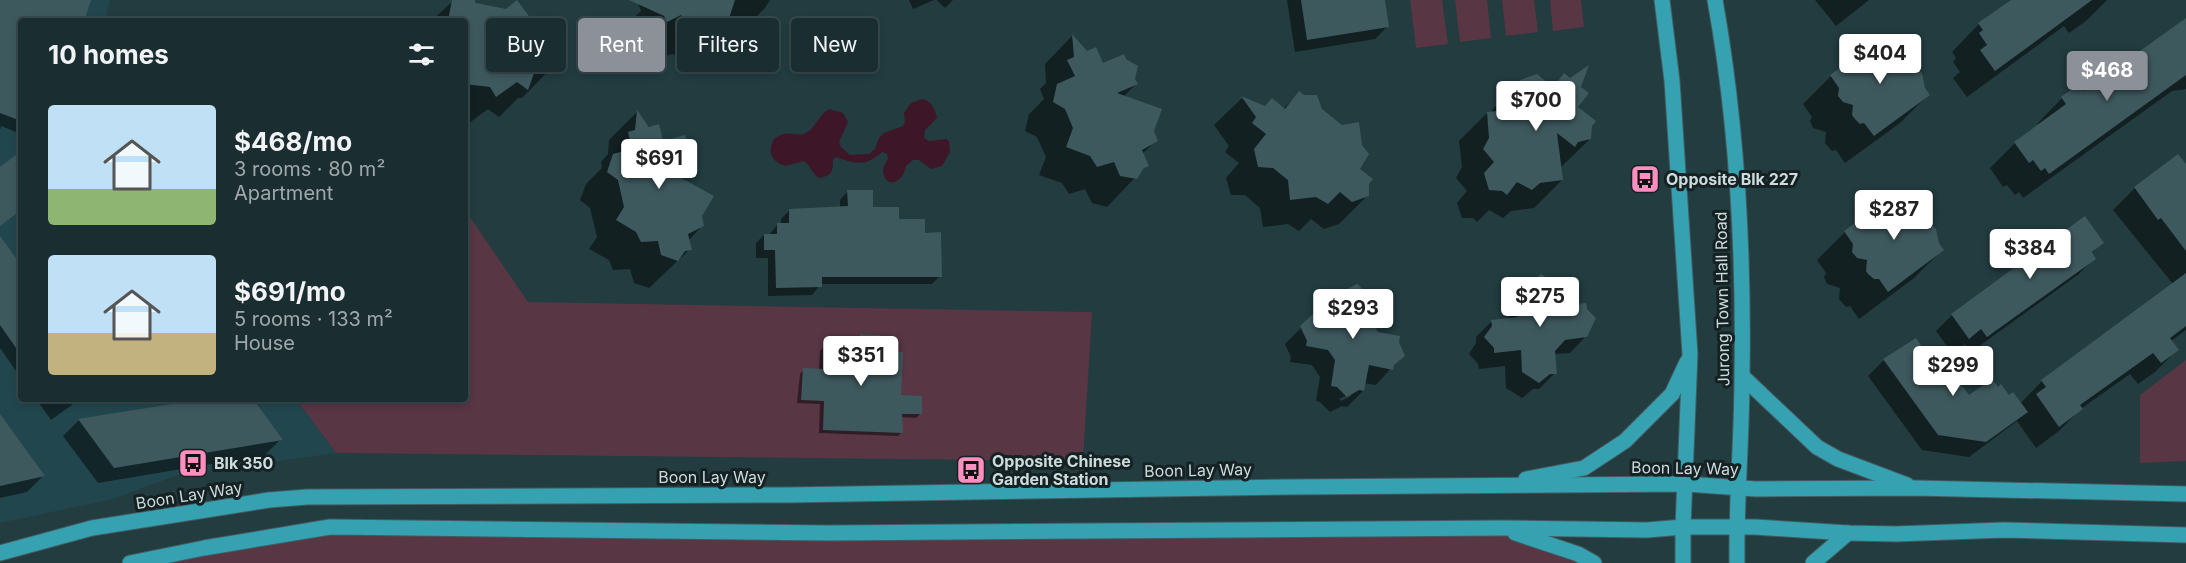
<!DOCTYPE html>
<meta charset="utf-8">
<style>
:root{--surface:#1a2d30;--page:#233538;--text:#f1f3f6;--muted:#9fa8ab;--line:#38494c;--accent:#8c9099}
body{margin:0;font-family:Inter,sans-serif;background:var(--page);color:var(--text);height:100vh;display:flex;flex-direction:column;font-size:22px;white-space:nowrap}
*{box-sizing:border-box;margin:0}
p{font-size:20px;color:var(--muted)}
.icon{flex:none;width:33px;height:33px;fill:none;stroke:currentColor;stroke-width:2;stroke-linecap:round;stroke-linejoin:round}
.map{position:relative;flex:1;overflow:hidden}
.sheet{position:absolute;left:18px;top:18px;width:450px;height:384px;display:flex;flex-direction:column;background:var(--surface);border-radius:6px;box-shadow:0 3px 9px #0003,0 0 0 2px var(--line)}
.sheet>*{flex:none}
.top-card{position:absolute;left:486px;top:18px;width:570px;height:54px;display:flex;gap:12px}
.price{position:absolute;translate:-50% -51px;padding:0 14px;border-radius:6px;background:#fff;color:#222;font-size:20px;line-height:39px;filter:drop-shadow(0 2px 3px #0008)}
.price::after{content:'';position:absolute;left:50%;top:36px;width:18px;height:14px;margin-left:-9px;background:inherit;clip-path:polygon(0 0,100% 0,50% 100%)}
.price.on{background:var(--accent);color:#fff}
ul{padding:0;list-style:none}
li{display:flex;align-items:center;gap:18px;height:150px;padding:0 30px}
li span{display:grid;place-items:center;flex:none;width:168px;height:120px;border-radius:6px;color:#555}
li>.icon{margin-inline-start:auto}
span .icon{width:72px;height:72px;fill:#fffc;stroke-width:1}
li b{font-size:26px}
h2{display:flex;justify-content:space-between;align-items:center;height:72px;padding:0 30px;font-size:26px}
.chip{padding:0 21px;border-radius:6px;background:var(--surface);box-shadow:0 3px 9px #0003,0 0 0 2px var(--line);font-size:21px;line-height:54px}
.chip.on{background:var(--accent);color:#fff}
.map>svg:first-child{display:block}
</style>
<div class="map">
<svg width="2186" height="563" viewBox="0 0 2186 563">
<rect width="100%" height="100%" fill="#223c40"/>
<path fill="#22464d" d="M 0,0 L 110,0 L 105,21 L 21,21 L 21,399 L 296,399 L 336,453 L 178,475 L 113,499 L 0,523 Z"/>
<g fill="#583644">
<path d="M 1410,0 L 1442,0 L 1448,44 L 1416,48 Z"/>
<path d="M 1455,0 L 1487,0 L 1491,38 L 1460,42 Z"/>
<path d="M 1502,0 L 1534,0 L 1538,32 L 1506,36 Z"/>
<path d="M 1550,0 L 1581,0 L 1584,27 L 1553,31 Z"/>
<path d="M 465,210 L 528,302 L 1092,312 L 1083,461 L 336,453 L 296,399 L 465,399 Z"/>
<path d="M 2186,360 L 2186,461 L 2140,463 L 2140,395 Z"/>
<path d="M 330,527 L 1501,528 L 1594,563 L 130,563 Z"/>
</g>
<path fill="#3d1728" d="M 922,99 C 932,101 935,109 937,118 L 925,130 L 924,138 L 929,141 L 946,139 L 949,141 L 950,152 L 942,166 L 931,169 L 919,160 L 913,160 L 906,166 C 903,184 885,189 883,171 C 883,166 887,162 888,158 L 887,154 L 882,152 C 866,167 855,164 836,157 L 833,160 C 833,171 832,176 819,178 C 812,174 811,166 804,161 L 785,166 C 771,161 767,152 774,139 C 790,128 794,138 806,133 C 815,129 818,115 829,109 L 843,113 L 848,122 L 839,142 L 841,147 L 850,155 L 869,154 L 875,149 L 879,138 L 884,133 L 903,126 L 905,122 L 904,113 L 911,103 Z"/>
<g fill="#0007" fill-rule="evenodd">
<path d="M 0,0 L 89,0 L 83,21 L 21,21 L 21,134 L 1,126 L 0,130 Z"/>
<path d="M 474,0 L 479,5 L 557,47 L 562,57 L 522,98 L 518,98 L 499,117 L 488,109 L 468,124 L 465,120 L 465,21 L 431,21 L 453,1 Z"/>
<path d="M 637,0 L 770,0 L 765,8 L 737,36 L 722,34 L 694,61 L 672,54 L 663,57 L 653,43 L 639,49 L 636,44 L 626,39 L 628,23 L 641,11 Z"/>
<path d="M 909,0 L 934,0 L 913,9 Z"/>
<path d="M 937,0 L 953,0 L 945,8 Z"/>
<path d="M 1287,0 L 1383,0 L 1388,26 L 1375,39 L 1295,52 Z"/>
<path d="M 1815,0 L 1869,0 L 1836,26 Z"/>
<path d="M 2013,0 L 2107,0 L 2086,21 L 2069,33 L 2064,26 L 1967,97 L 1953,78 L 1960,72 L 1953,62 L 1956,58 L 1952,52 L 1979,24 Z"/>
<path d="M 2186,20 L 2186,89 L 2172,91 L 2023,198 L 2019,192 L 2015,195 L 2007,185 L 2003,187 L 1990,168 L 2015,143 L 2039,126 L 2037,124 L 2062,98 L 2084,93 Z"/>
<path d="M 1072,36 L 1086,53 L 1103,65 L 1134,79 L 1136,84 L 1123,97 L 1153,130 L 1156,141 L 1142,154 L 1147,165 L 1107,207 L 1092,203 L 1085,189 L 1069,194 L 1062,183 L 1039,175 L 1046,157 L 1037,137 L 1025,131 L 1029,114 L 1044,99 L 1040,89 L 1046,83 L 1045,64 Z"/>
<path d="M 1906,67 L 1928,95 L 1900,123 L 1845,163 L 1836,150 L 1832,151 L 1825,143 L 1826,132 L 1813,128 L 1810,121 L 1812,117 L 1803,104 L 1831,76 Z"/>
<path d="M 1565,75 L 1579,87 L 1576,107 L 1590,125 L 1590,139 L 1561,167 L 1562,180 L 1534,208 L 1511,211 L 1503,218 L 1489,210 L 1477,222 L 1473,218 L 1462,218 L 1457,203 L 1467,191 L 1456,178 L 1462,167 L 1459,141 L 1487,113 L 1492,113 L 1492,110 L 1521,81 L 1552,88 Z"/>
<path d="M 1300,93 L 1320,110 L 1368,183 L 1367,196 L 1339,224 L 1324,229 L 1311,219 L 1299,231 L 1288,224 L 1263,227 L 1260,208 L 1245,195 L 1231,195 L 1226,178 L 1239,163 L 1225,152 L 1229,146 L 1214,125 L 1242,98 L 1264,107 L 1283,109 Z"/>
<path d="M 637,112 L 662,142 L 690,162 L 692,167 L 679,179 L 701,216 L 702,226 L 688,241 L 690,249 L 649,288 L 634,283 L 630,269 L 613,270 L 609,260 L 589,249 L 597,237 L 590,208 L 580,200 L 586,184 L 602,168 L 601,162 L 608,154 L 609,140 Z"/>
<path d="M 2178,156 L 2186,166 L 2186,330 L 2171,341 L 2177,350 L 2155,372 L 2138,384 L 2130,374 L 2082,408 L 2059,431 L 2036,448 L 2017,421 L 1969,457 L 1922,450 L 1868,376 L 1884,360 L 1927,357 L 1968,397 L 2009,397 L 2020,404 L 2042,381 L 2173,284 L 2113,210 L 2135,188 Z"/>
<path d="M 848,191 L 871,209 L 923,234 L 940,276 L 932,284 L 821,284 L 812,295 L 768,296 L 768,258 L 756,258 L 756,243 L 764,235 L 769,235 L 777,225 L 781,225 L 781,219 L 790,210 L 840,208 L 840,200 Z"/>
<path d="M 1920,223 L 1942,250 L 1914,278 L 1859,319 L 1850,306 L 1846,307 L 1839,299 L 1840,288 L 1827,284 L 1824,277 L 1826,273 L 1817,260 L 1845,232 Z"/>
<path d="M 0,238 L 21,268 L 21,378 L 0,348 Z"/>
<path d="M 2102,243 L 2091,254 L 2094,258 L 2079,274 L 1971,352 L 1965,344 L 1952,353 L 1936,331 L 1952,315 Z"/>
<path d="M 1524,286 L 1559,308 L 1586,336 L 1570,353 L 1554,354 L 1555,373 L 1539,389 L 1533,389 L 1522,398 L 1506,388 L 1505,366 L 1479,369 L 1478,364 L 1469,354 L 1476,343 L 1476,337 L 1492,321 L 1510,319 L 1508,302 Z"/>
<path d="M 1340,294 L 1369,319 L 1393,366 L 1376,385 L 1364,383 L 1363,391 L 1347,407 L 1342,406 L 1330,412 L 1320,402 L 1316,401 L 1320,377 L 1312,365 L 1290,362 L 1291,357 L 1285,344 L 1315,314 L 1323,315 L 1324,311 ZM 1351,393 L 1351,396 L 1341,401 L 1339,399 Z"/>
<path d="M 860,336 L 900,397 L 920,414 L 916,418 L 901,417 L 902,432 L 898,436 L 819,433 L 820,404 L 797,403 L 800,374 L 804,370 L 819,370 L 820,351 L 824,347 L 856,347 L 856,340 Z"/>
<path d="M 36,399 L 80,399 L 51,420 Z"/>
<path d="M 213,399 L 252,399 L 281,439 L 265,455 L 98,483 L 63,436 L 79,420 Z"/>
<path d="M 0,430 L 43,476 L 27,492 L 0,498 Z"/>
</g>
<g fill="#3e595e">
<path d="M 0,0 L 91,0 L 84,21 L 21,21 L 21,121 L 0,113 Z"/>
<path d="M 452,0 L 475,0 L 476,3 L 506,9 L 517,0 L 531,19 L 541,22 L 541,38 L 560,41 L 558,47 L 564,58 L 551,71 L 536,68 L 528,90 L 517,82 L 496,97 L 490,87 L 465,84 L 465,21 L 448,21 Z"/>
<path d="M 629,0 L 735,0 L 724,34 L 701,27 L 692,30 L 681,15 L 667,22 L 664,16 Z"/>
<path d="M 1301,0 L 1385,0 L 1389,27 L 1307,40 Z"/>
<path d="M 2011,0 L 2092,0 L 1995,71 L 1980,50 L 1987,45 L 1979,33 L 1983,30 L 1978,23 Z"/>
<path d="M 2186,18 L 2186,75 L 2049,174 L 2045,168 L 2041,171 L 2033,160 L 2029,163 L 2014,142 L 2066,104 L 2061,97 L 2079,84 L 2084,91 Z"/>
<path d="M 1072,34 L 1087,51 L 1096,47 L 1103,63 L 1124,54 L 1126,59 L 1138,66 L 1135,79 L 1138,84 L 1117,93 L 1162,109 L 1154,131 L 1158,141 L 1142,150 L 1149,166 L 1144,168 L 1137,179 L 1120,176 L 1114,162 L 1097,167 L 1090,156 L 1066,147 L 1073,128 L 1065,109 L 1053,102 L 1057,84 L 1075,76 L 1067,60 L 1074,57 Z"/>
<path d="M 1887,35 L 1892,42 L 1905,50 L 1907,54 L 1908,66 L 1918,69 L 1922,73 L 1925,88 L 1930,95 L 1874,136 L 1864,123 L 1860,124 L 1854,118 L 1852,115 L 1853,105 L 1843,102 L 1838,96 L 1839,88 L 1830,75 Z"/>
<path d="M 1589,65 L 1581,87 L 1589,93 L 1578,107 L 1596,121 L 1592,126 L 1591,139 L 1578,142 L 1575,147 L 1557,133 L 1563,180 L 1540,183 L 1532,190 L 1517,182 L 1507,195 L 1502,191 L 1489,190 L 1484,173 L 1494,162 L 1483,149 L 1489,138 L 1487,112 L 1506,110 L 1519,94 L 1520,80 L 1537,74 L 1553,87 L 1564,73 L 1570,78 Z"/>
<path d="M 1299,91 L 1304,95 L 1317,95 L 1322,109 L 1342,125 L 1359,122 L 1362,145 L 1369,154 L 1360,169 L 1373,179 L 1369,184 L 1369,196 L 1352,202 L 1340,192 L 1328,204 L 1316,197 L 1290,200 L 1288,180 L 1273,168 L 1258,167 L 1254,149 L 1266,134 L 1252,123 L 1256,117 L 1241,96 L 1265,106 L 1272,98 L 1285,109 Z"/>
<path d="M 637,110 L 649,127 L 659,124 L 663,141 L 685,135 L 687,141 L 697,149 L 692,162 L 693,167 L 672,173 L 714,196 L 702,216 L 704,226 L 688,234 L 692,250 L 685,251 L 678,261 L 661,255 L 658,241 L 641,242 L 636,232 L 616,220 L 624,207 L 618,180 L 607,172 L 613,154 L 632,149 L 628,132 L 635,130 Z"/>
<path d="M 21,151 L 21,210 L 0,226 L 0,167 Z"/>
<path d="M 2178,154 L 2186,164 L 2186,251 L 2161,218 L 2158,220 L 2134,187 Z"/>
<path d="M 847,190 L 873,190 L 873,207 L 899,207 L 899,219 L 925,219 L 925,233 L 941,232 L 942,277 L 822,277 L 822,287 L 776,288 L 775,250 L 764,250 L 764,234 L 777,234 L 777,223 L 789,223 L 789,209 L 848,206 Z"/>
<path d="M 1901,190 L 1907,198 L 1919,206 L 1922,210 L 1921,222 L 1932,225 L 1936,229 L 1939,243 L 1944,250 L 1888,292 L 1879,279 L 1874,279 L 1868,274 L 1866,271 L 1867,260 L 1857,258 L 1852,252 L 1853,244 L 1844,231 Z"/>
<path d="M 2085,216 L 2104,243 L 2092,252 L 2096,259 L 1987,337 L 1981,329 L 1969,339 L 1951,314 Z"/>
<path d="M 0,236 L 21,265 L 21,355 L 0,325 Z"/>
<path d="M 2186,273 L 2186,326 L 2170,338 L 2179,350 L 2161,363 L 2153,353 L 2080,405 L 2083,409 L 2059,427 L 2036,394 L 2046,387 L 2041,380 Z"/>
<path d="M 1541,274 L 1553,282 L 1558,281 L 1560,306 L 1586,303 L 1587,309 L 1596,318 L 1587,337 L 1565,340 L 1555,351 L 1557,374 L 1550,374 L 1539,383 L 1522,372 L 1521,350 L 1494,353 L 1494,348 L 1484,337 L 1492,326 L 1491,320 L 1517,317 L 1525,307 L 1523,285 L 1529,284 Z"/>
<path d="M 1357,284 L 1368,293 L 1374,294 L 1370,319 L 1378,332 L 1400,336 L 1399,342 L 1405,356 L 1394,365 L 1393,370 L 1369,365 L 1364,391 L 1359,390 L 1347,397 L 1337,387 L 1331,386 L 1335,360 L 1328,350 L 1306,346 L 1307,341 L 1300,326 L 1315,312 L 1336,316 L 1339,293 Z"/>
<path d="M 860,334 L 880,335 L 885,342 L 898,342 L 897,352 L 903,352 L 901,395 L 922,396 L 922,414 L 902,414 L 903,433 L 823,430 L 824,401 L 801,400 L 803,368 L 823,369 L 823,345 L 859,346 Z"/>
<path d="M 1916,338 L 1927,354 L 1934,349 L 1969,395 L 1992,379 L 1998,387 L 2001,384 L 2009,395 L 2013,392 L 2028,412 L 1986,442 L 1938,435 L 1883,359 Z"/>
<path d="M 203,399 L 253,399 L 283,440 L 114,468 L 78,419 Z"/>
<path d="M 0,414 L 45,476 L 0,486 Z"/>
</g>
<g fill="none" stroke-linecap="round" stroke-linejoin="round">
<g stroke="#435a5e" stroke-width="17">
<g id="primary">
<path d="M 1662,0 L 1672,81 L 1690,354 L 1683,527 L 1683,563"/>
<path d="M 1715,0 C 1737,123 1744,252 1742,376 C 1742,439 1736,500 1737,563"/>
<path d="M 1743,377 L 1817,447 L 1838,459 L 1907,485"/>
<path d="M 1526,479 L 1584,468 L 1625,441 L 1672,394 L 1687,362"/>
<path d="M 1515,533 L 1578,554 L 1594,563"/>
<path d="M 0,553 L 92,528 L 269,500 L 307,497 L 787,495 L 1291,487 L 1686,484 L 1756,489 L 1915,488 L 2186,494"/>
<path d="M 130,563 L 204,548 L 330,527 L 828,533 L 1501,528 L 1647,530 L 1683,527 L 1755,527 L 1848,533 L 1896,534 L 2004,530 L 2186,535"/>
<path d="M 1813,563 L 1848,533"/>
</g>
</g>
<use href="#primary" stroke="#35a1b1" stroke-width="15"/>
</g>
<defs>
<g id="bus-square" transform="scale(1.5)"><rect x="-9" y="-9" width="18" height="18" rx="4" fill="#fd8ebf" stroke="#152123"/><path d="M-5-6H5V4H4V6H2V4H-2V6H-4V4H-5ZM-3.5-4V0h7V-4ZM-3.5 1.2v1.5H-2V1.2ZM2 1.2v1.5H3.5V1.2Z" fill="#111"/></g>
</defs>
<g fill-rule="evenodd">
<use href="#bus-square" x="1645" y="179"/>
<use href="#bus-square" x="193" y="463"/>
<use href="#bus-square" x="971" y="470"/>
</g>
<g text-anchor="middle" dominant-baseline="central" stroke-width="6" stroke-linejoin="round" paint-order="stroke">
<g font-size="16" font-weight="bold" fill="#ccdbdd" stroke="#152123" text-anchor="start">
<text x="1666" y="179">Opposite Blk 227</text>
<text x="992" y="461">Opposite Chinese<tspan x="992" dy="18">Garden Station</tspan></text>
<text x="214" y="463">Blk 350</text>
</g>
<g font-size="16" fill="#ccdbdd" stroke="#152123">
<text transform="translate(1722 299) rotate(-91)">Jurong Town Hall Road</text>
<text transform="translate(1685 468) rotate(1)">Boon Lay Way</text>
<text transform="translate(1198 470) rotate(-1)">Boon Lay Way</text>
<text x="712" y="477">Boon Lay Way</text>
<text transform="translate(189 495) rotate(-9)">Boon Lay Way</text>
</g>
</g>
</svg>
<b class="price" style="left:1880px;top:85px">$404</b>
<b class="price on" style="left:2107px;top:102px">$468</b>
<b class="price" style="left:1536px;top:132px">$700</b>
<b class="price" style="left:659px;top:190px">$691</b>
<b class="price" style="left:1894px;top:241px">$287</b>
<b class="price" style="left:2030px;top:280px">$384</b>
<b class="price" style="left:1540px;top:328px">$275</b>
<b class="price" style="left:1353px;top:340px">$293</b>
<b class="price" style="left:861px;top:387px">$351</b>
<b class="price" style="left:1953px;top:397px">$299</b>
<div class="top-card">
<a class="chip">Buy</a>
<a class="chip on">Rent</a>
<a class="chip">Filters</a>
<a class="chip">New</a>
</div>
<section class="sheet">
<h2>10 homes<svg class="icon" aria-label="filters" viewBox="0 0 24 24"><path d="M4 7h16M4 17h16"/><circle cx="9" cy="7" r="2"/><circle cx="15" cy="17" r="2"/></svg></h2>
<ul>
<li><span style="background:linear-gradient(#bfe0f5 70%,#8fb573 0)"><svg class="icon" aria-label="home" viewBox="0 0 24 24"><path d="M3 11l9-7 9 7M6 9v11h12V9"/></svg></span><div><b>$468/mo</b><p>3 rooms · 80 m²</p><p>Apartment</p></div></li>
<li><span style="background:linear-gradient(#bfe0f5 65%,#c2b280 0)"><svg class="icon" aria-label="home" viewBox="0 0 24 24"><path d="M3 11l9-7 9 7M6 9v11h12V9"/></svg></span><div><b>$691/mo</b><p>5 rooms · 133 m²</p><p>House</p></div></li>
</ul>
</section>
</div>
